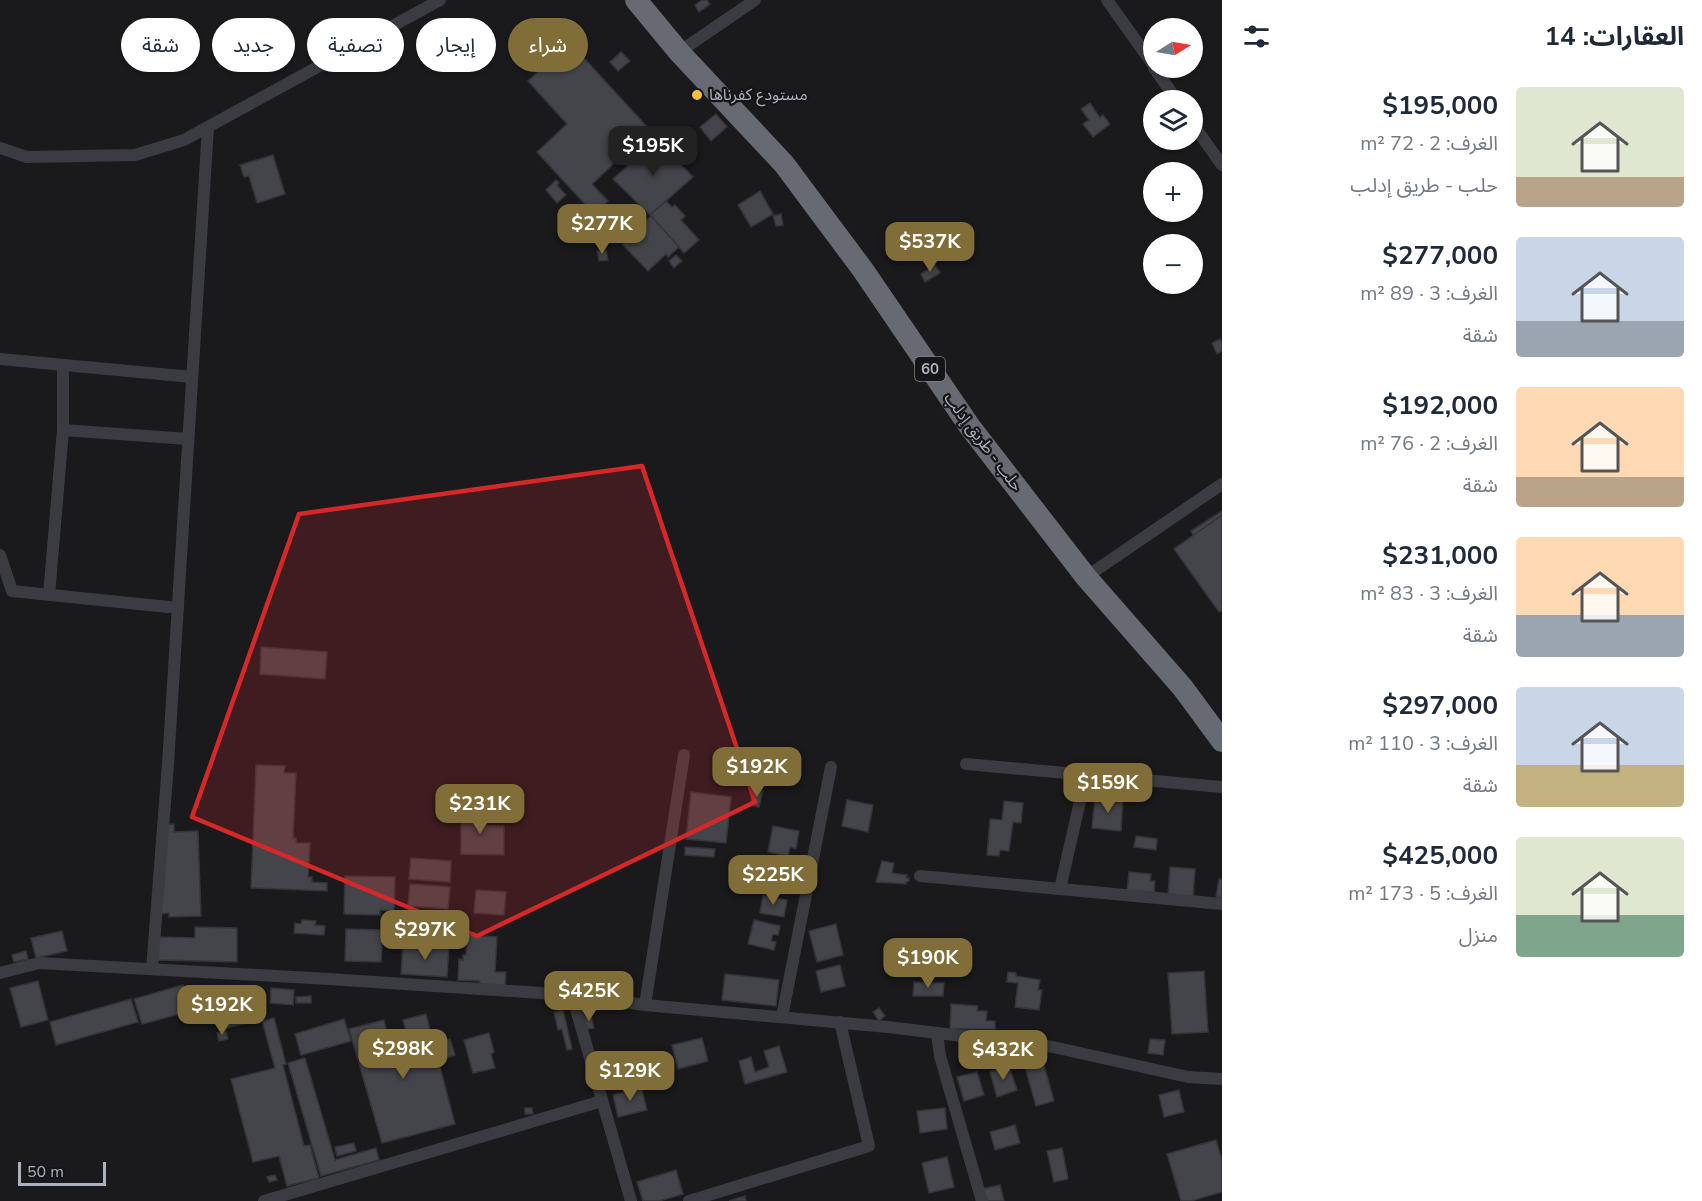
<!DOCTYPE html>
<html lang="ar">
<meta charset="utf-8">
<style>
:root{--surface:#fff;--page:#f2f2f3;--text:#1f2937;--muted:#747a83;--accent:#806d37}
body{margin:0;font-family:"Nunito Sans","Noto Sans Arabic",sans-serif;background:var(--page);color:var(--text);direction:rtl;height:100vh;display:flex;flex-direction:column;font-size:22px;white-space:nowrap}
*{box-sizing:border-box;margin:0}
p{font-size:20px;color:var(--muted)}
.icon{flex:none;width:33px;height:33px;fill:none;stroke:currentColor;stroke-width:2;stroke-linecap:round;stroke-linejoin:round}
.map{position:relative;flex:1;overflow:hidden;direction:ltr}
.sheet{display:flex;flex-direction:column;background:var(--surface);width:480px}
.sheet>*{flex:none}
.top-card{position:absolute;left:18px;top:18px;width:570px;height:54px;direction:rtl;display:flex;gap:12px}
.needle{width:39px;rotate:79deg}
.buttons{position:absolute;left:1143px;top:18px;display:grid;gap:12px}
.buttons a{display:grid;place-items:center;width:60px;height:60px;border-radius:50%;background:var(--surface);box-shadow:0 2px 4px #0004;font-size:30px}
.scale{position:absolute;left:18px;bottom:15px;width:88px;box-sizing:border-box;padding-left:6px;border:3px solid #acb0bc;border-top:0;font-size:16px;line-height:21px;white-space:nowrap;color:#acb0bc;-webkit-text-stroke:4px #151518;paint-order:stroke}
.price{position:absolute;translate:-50% -51px;padding:0 14px;border-radius:12px;background:var(--accent);color:#fff;font-size:20px;line-height:39px;filter:drop-shadow(0 2px 3px #0008)}
.price::after{content:'';position:absolute;left:50%;top:36px;width:18px;height:14px;margin-left:-9px;background:inherit;clip-path:polygon(0 0,100% 0,50% 100%)}
.price.current{background:#222;color:#fff}
ul{padding:0;list-style:none}
li{display:flex;align-items:center;gap:18px;height:150px;padding:0 18px}
li span{display:grid;place-items:center;flex:none;width:168px;height:120px;border-radius:6px;color:#555}
li>.icon{margin-inline-start:auto}
span .icon{width:72px;height:72px;fill:#fffc;stroke-width:1}
li b{font-size:26px}
h2{display:flex;justify-content:space-between;align-items:center;height:72px;padding:0 18px;font-size:26px}
.tag{padding:0 21px;border-radius:27px;background:var(--surface);box-shadow:0 2px 4px #0004;font-size:21px;line-height:54px}
.tag.current{background:var(--accent);color:#fff}
main{display:flex;flex:1;min-height:0}
.map>svg:first-child{display:block}
</style>
<main>
<section class="sheet">
<h2>العقارات: 14<svg class="icon" aria-label="filters" viewBox="0 0 24 24"><path d="M4 7h16M4 17h16"/><circle cx="9" cy="7" r="2"/><circle cx="15" cy="17" r="2"/></svg></h2>
<ul>
<li><span style="background:linear-gradient(#dfe7d0 75%,#b9a48a 0)"><svg class="icon" aria-label="home" viewBox="0 0 24 24"><path d="M3 11l9-7 9 7M6 9v11h12V9"/></svg></span><div><b>$195,000</b><p>الغرف: 2 · 72 m²</p><p>حلب - طريق إدلب</p></div></li>
<li><span style="background:linear-gradient(#c9d6e8 70%,#9aa5b1 0)"><svg class="icon" aria-label="home" viewBox="0 0 24 24"><path d="M3 11l9-7 9 7M6 9v11h12V9"/></svg></span><div><b>$277,000</b><p>الغرف: 3 · 89 m²</p><p>شقة</p></div></li>
<li><span style="background:linear-gradient(#ffd9b3 75%,#b9a48a 0)"><svg class="icon" aria-label="home" viewBox="0 0 24 24"><path d="M3 11l9-7 9 7M6 9v11h12V9"/></svg></span><div><b>$192,000</b><p>الغرف: 2 · 76 m²</p><p>شقة</p></div></li>
<li><span style="background:linear-gradient(#ffd9b3 65%,#9aa5b1 0)"><svg class="icon" aria-label="home" viewBox="0 0 24 24"><path d="M3 11l9-7 9 7M6 9v11h12V9"/></svg></span><div><b>$231,000</b><p>الغرف: 3 · 83 m²</p><p>شقة</p></div></li>
<li><span style="background:linear-gradient(#c9d6e8 65%,#c2b280 0)"><svg class="icon" aria-label="home" viewBox="0 0 24 24"><path d="M3 11l9-7 9 7M6 9v11h12V9"/></svg></span><div><b>$297,000</b><p>الغرف: 3 · 110 m²</p><p>شقة</p></div></li>
<li><span style="background:linear-gradient(#dfe7d0 65%,#7fa58c 0)"><svg class="icon" aria-label="home" viewBox="0 0 24 24"><path d="M3 11l9-7 9 7M6 9v11h12V9"/></svg></span><div><b>$425,000</b><p>الغرف: 5 · 173 m²</p><p>منزل</p></div></li>
</ul>
</section>
<div class="map">
<svg width="1222" height="1201" viewBox="0 0 1222 1201">
<rect width="100%" height="100%" fill="#1a1a1d"/>
<g fill="#44454a" stroke="#343439" stroke-width="1.5">
<path d="M 702,0 L 707,0 L 710,4 L 699,12 L 695,5 Z"/>
<path d="M 573,39 L 585,53 L 582,56 L 650,130 L 592,184 L 608,201 L 594,214 L 537,152 L 567,124 L 528,81 Z"/>
<path d="M 621,52 L 630,61 L 618,71 L 610,62 Z"/>
<path d="M 1090,103 L 1100,118 L 1103,115 L 1110,124 L 1093,137 L 1083,124 L 1089,120 L 1081,109 Z"/>
<path d="M 716,114 L 727,127 L 711,141 L 700,127 Z"/>
<path d="M 657,139 L 693,177 L 650,215 L 613,179 Z"/>
<path d="M 273,155 L 285,194 L 257,203 L 249,176 L 244,177 L 240,165 Z"/>
<path d="M 556,180 L 559,183 L 557,185 L 566,195 L 557,203 L 546,190 Z"/>
<path d="M 760,191 L 773,214 L 751,227 L 738,205 Z"/>
<path d="M 666,201 L 672,207 L 675,205 L 685,216 L 681,220 L 699,240 L 684,253 L 650,215 Z"/>
<path d="M 781,214 L 783,225 L 776,226 L 773,216 Z"/>
<path d="M 651,216 L 679,247 L 668,257 L 666,254 L 648,271 L 622,244 Z"/>
<path d="M 606,250 L 608,260 L 599,261 L 597,251 Z"/>
<path d="M 676,255 L 682,261 L 674,268 L 669,261 Z"/>
<path d="M 935,265 L 940,273 L 925,282 L 921,274 Z"/>
<path d="M 1220,339 L 1222,343 L 1222,351 L 1217,354 L 1212,343 Z"/>
<path d="M 1222,511 L 1222,572 L 1218,575 L 1191,531 Z"/>
<path d="M 1222,515 L 1222,610 L 1219,612 L 1174,549 Z"/>
<path d="M 261,647 L 327,652 L 325,679 L 260,674 Z"/>
<path d="M 256,765 L 285,766 L 284,773 L 296,773 L 293,838 L 296,838 L 296,843 L 310,843 L 308,877 L 312,877 L 312,882 L 327,883 L 327,891 L 251,888 Z"/>
<path d="M 754,789 L 763,791 L 759,807 L 750,805 Z"/>
<path d="M 691,792 L 731,797 L 726,843 L 686,839 Z"/>
<path d="M 1095,797 L 1123,799 L 1121,831 L 1092,828 Z"/>
<path d="M 847,800 L 873,805 L 868,832 L 842,826 Z"/>
<path d="M 1004,801 L 1023,803 L 1021,823 L 1013,822 L 1009,851 L 1000,850 L 999,856 L 987,855 L 990,819 L 1002,820 Z"/>
<path d="M 461,804 L 474,804 L 474,825 L 504,826 L 504,855 L 461,854 Z"/>
<path d="M 174,824 L 174,832 L 198,831 L 201,916 L 169,917 L 169,913 L 161,914 L 161,825 Z"/>
<path d="M 773,826 L 799,831 L 796,849 L 790,847 L 788,856 L 768,852 Z"/>
<path d="M 1136,836 L 1157,839 L 1156,850 L 1134,847 Z"/>
<path d="M 685,847 L 715,849 L 714,857 L 685,855 Z"/>
<path d="M 768,857 L 796,863 L 792,884 L 764,878 Z"/>
<path d="M 411,858 L 451,861 L 450,882 L 409,879 Z"/>
<path d="M 882,861 L 894,863 L 892,873 L 907,875 L 906,878 L 909,878 L 909,881 L 906,882 L 906,884 L 876,882 Z"/>
<path d="M 1170,867 L 1195,869 L 1193,898 L 1168,896 Z"/>
<path d="M 1129,872 L 1151,874 L 1150,881 L 1155,881 L 1154,893 L 1127,892 Z"/>
<path d="M 345,876 L 395,877 L 394,911 L 380,910 L 380,915 L 344,914 Z"/>
<path d="M 1219,879 L 1222,879 L 1222,898 L 1216,897 Z"/>
<path d="M 410,884 L 450,887 L 448,909 L 408,906 Z"/>
<path d="M 476,890 L 506,892 L 504,915 L 474,913 Z"/>
<path d="M 763,895 L 787,900 L 784,917 L 760,913 Z"/>
<path d="M 302,920 L 316,921 L 315,925 L 325,926 L 324,935 L 294,933 L 295,923 L 301,924 Z"/>
<path d="M 754,920 L 780,926 L 778,935 L 773,934 L 771,941 L 776,942 L 774,950 L 748,944 Z"/>
<path d="M 836,924 L 843,955 L 817,962 L 809,931 Z"/>
<path d="M 195,927 L 237,928 L 237,962 L 158,960 L 158,937 L 195,938 Z"/>
<path d="M 346,929 L 383,930 L 381,962 L 345,961 Z"/>
<path d="M 62,931 L 67,951 L 36,958 L 31,938 Z"/>
<path d="M 467,935 L 497,937 L 495,972 L 506,972 L 505,986 L 480,984 L 480,981 L 458,980 L 459,959 L 463,960 L 463,955 L 466,955 Z"/>
<path d="M 403,945 L 449,947 L 447,977 L 401,974 Z"/>
<path d="M 26,951 L 28,959 L 14,962 L 12,955 Z"/>
<path d="M 840,965 L 845,986 L 821,992 L 816,971 Z"/>
<path d="M 1204,971 L 1208,1032 L 1172,1034 L 1168,973 Z"/>
<path d="M 1008,972 L 1016,973 L 1016,976 L 1040,980 L 1038,990 L 1042,990 L 1039,1010 L 1015,1007 L 1018,983 L 1007,982 Z"/>
<path d="M 725,974 L 779,980 L 776,1006 L 722,1000 Z"/>
<path d="M 574,977 L 593,979 L 592,995 L 573,993 Z"/>
<path d="M 38,981 L 48,1020 L 21,1027 L 10,988 Z"/>
<path d="M 914,982 L 944,983 L 943,996 L 913,996 Z"/>
<path d="M 183,985 L 191,1011 L 142,1024 L 134,999 Z"/>
<path d="M 271,988 L 294,990 L 293,1005 L 270,1003 Z"/>
<path d="M 311,996 L 311,1003 L 296,1003 L 296,997 Z"/>
<path d="M 131,999 L 138,1022 L 56,1045 L 50,1022 Z"/>
<path d="M 951,1004 L 978,1006 L 977,1011 L 987,1011 L 986,1021 L 995,1021 L 995,1029 L 950,1029 Z"/>
<path d="M 879,1008 L 885,1016 L 879,1021 L 873,1012 Z"/>
<path d="M 258,1009 L 260,1020 L 223,1029 L 222,1022 L 233,1020 L 232,1015 Z"/>
<path d="M 563,1010 L 572,1049 L 567,1050 L 562,1029 L 558,1030 L 554,1012 Z"/>
<path d="M 426,1014 L 455,1124 L 382,1143 L 349,1029 L 384,1020 L 391,1048 L 409,1043 L 403,1020 Z"/>
<path d="M 591,1014 L 594,1028 L 586,1029 L 584,1016 Z"/>
<path d="M 274,1018 L 286,1064 L 283,1065 L 304,1146 L 310,1145 L 319,1178 L 287,1186 L 279,1156 L 253,1162 L 231,1079 L 275,1068 L 262,1021 Z"/>
<path d="M 344,1019 L 351,1041 L 301,1055 L 295,1034 Z"/>
<path d="M 226,1031 L 228,1039 L 219,1041 L 217,1033 Z"/>
<path d="M 489,1033 L 494,1052 L 491,1054 L 495,1068 L 473,1073 L 464,1040 Z"/>
<path d="M 702,1038 L 708,1061 L 678,1069 L 672,1045 Z"/>
<path d="M 450,1039 L 455,1055 L 447,1058 L 442,1042 Z"/>
<path d="M 1150,1039 L 1165,1040 L 1163,1055 L 1148,1053 Z"/>
<path d="M 779,1046 L 787,1072 L 745,1084 L 739,1061 L 751,1057 L 755,1072 L 769,1067 L 764,1051 Z"/>
<path d="M 305,1058 L 335,1160 L 376,1148 L 379,1160 L 321,1176 L 288,1063 Z"/>
<path d="M 1043,1062 L 1054,1101 L 1036,1106 L 1025,1067 Z"/>
<path d="M 637,1066 L 643,1082 L 634,1084 L 629,1068 Z"/>
<path d="M 1009,1066 L 1017,1090 L 997,1097 L 990,1072 Z"/>
<path d="M 977,1072 L 984,1095 L 964,1101 L 957,1077 Z"/>
<path d="M 641,1087 L 647,1110 L 618,1117 L 613,1095 Z"/>
<path d="M 1179,1090 L 1184,1112 L 1164,1117 L 1159,1095 Z"/>
<path d="M 525,1108 L 532,1108 L 533,1114 L 525,1114 Z"/>
<path d="M 945,1108 L 947,1129 L 920,1133 L 917,1111 Z"/>
<path d="M 1015,1125 L 1020,1143 L 995,1150 L 990,1132 Z"/>
<path d="M 1216,1140 L 1222,1160 L 1222,1192 L 1191,1201 L 1181,1201 L 1167,1154 Z"/>
<path d="M 354,1143 L 356,1151 L 337,1156 L 335,1147 Z"/>
<path d="M 1062,1148 L 1068,1179 L 1054,1182 L 1047,1151 Z"/>
<path d="M 947,1157 L 954,1187 L 929,1193 L 922,1163 Z"/>
<path d="M 676,1170 L 683,1194 L 659,1201 L 643,1201 L 637,1182 Z"/>
<path d="M 275,1175 L 277,1180 L 269,1182 L 267,1177 Z"/>
<path d="M 1000,1185 L 1004,1201 L 985,1201 L 982,1189 Z"/>
<path d="M 745,1196 L 746,1201 L 729,1201 Z"/>
</g>
<g fill="none" stroke-linecap="round" stroke-linejoin="round">
<g stroke="#3b3c42" stroke-width="12">
<path d="M 1107,0 L 1154,66"/>
<path d="M 679,52 L 755,0"/>
<path d="M 1154,68 L 1177,100"/>
<path d="M 1192,123 L 1222,165"/>
<path d="M 0,148 L 27,157 L 135,155 L 184,140 L 440,0"/>
<path d="M 0,359 L 192,377"/>
<path d="M 63,430 L 188,439"/>
<path d="M 0,555 L 12,591 L 178,608"/>
<path d="M 1086,577 L 1222,484"/>
<path d="M 49,595 L 63,430 L 63,365"/>
<path d="M 966,764 L 1222,787"/>
<path d="M 920,876 L 1222,904"/>
<path d="M 1060,889 L 1086,775"/>
<path d="M 152,969 L 168,764 L 208,127"/>
<path d="M 0,973 L 39,963 L 329,979 L 572,995 L 645,1005 L 888,1027 L 1053,1047 L 1188,1077 L 1222,1079"/>
<path d="M 572,995 L 631,1201"/>
<path d="M 645,1005 L 684,755"/>
<path d="M 782,1017 L 831,767"/>
<path d="M 937,1033 L 940,1056 L 982,1201"/>
<path d="M 264,1201 L 602,1101"/>
<path d="M 689,1201 L 869,1146 L 840,1022"/>
</g>
<path stroke="#676973" stroke-width="22" d="M 636,0 L 679,52 L 784,164 L 863,270 L 970,427 L 1086,577 L 1183,688 L 1222,741"/>
</g>
<path fill="#d62828" fill-opacity="0.2" stroke="#d62828" stroke-width="4.5" stroke-linejoin="round" d="M 642,466 L 755,802 L 477,936 L 192,817 L 299,514 Z"/>
<circle fill="#f6c038" stroke="#151518" stroke-width="2" cx="697" cy="95" r="6"/>
<g text-anchor="middle" dominant-baseline="central" stroke-width="4.5" stroke-linejoin="round" paint-order="stroke">
<rect fill="#151518" stroke="#7f828b" stroke-width="1.5" x="915" y="357" width="30" height="24" rx="4.5"/>
<g font-size="15" font-weight="bold" fill="#acb0bc">
<text x="930" y="369">60</text>
</g>
<g font-size="16" fill="#acb0bc" stroke="#151518" text-anchor="start">
<text x="709" y="95">مستودع كفرناها</text>
</g>
<g font-size="16" fill="#acb0bc" stroke="#151518">
<text transform="translate(983 442) rotate(53)">حلب - طريق إدلب</text>
</g>
</g>
</svg>
<div class="buttons">
<a><svg class="needle" viewBox="-14 -14 28 28"><path d="M0-13l5 13h-10z" fill="#e53935"/><path d="M0 13l5-13h-10z" fill="#747a83"/></svg></a>
<a><svg class="icon" aria-label="layers" viewBox="0 0 24 24"><path d="M12 4l9 5-9 5-9-5zM3 14l9 5 9-5"/></svg></a>
<a>+</a>
<a>−</a>
</div>
<div class="scale">50 m</div>
<b class="price current" style="left:653px;top:177px">$195K</b>
<b class="price" style="left:602px;top:255px">$277K</b>
<b class="price" style="left:930px;top:273px">$537K</b>
<b class="price" style="left:757px;top:798px">$192K</b>
<b class="price" style="left:1108px;top:814px">$159K</b>
<b class="price" style="left:480px;top:835px">$231K</b>
<b class="price" style="left:773px;top:906px">$225K</b>
<b class="price" style="left:425px;top:961px">$297K</b>
<b class="price" style="left:928px;top:989px">$190K</b>
<b class="price" style="left:589px;top:1022px">$425K</b>
<b class="price" style="left:222px;top:1036px">$192K</b>
<b class="price" style="left:403px;top:1080px">$298K</b>
<b class="price" style="left:1003px;top:1081px">$432K</b>
<b class="price" style="left:630px;top:1102px">$129K</b>
<div class="top-card">
<a class="tag current">شراء</a>
<a class="tag">إيجار</a>
<a class="tag">تصفية</a>
<a class="tag">جديد</a>
<a class="tag">شقة</a>
</div>
</div>
</main>
